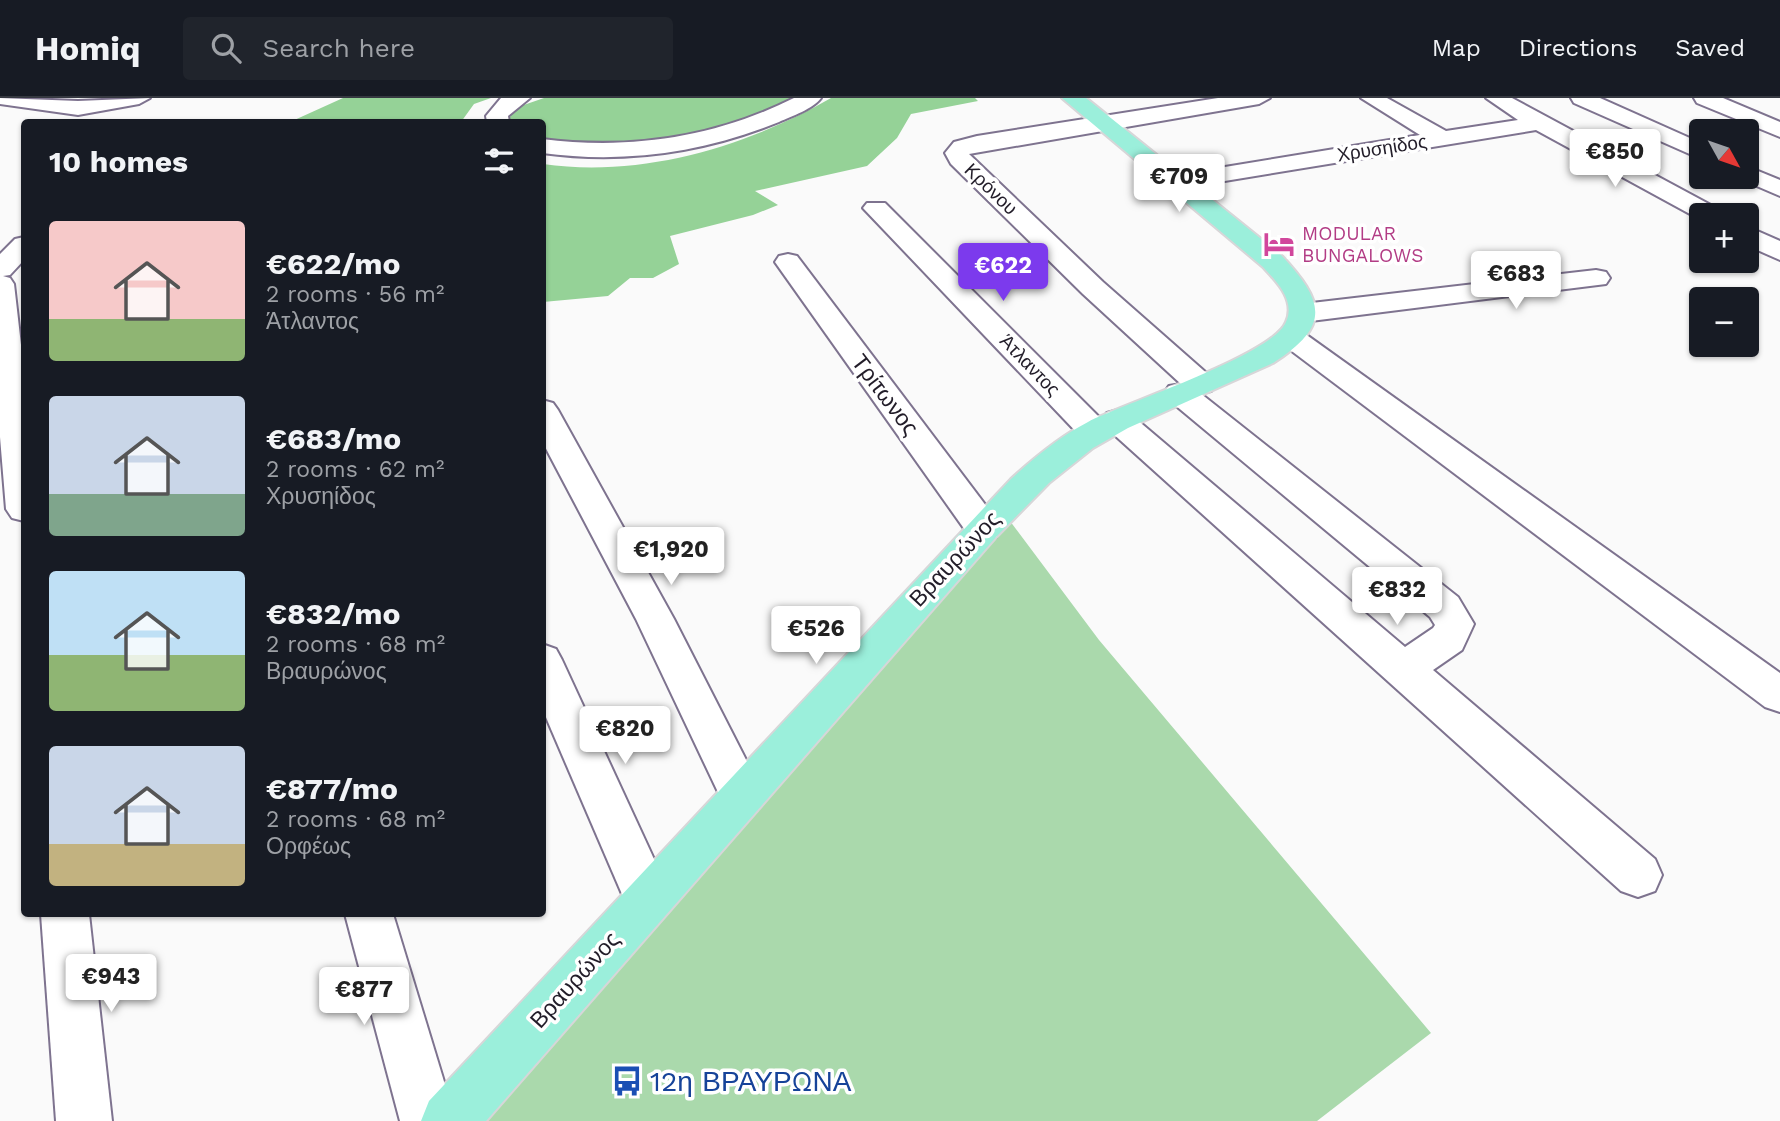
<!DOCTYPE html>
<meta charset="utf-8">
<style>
:root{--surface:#171b24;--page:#20242c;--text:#f1f3f6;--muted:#9ea1a6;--line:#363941;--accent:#7c3aed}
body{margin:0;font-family:"Work Sans",sans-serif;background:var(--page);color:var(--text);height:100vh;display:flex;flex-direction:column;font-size:26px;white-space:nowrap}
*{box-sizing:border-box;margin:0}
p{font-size:23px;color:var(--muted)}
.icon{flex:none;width:38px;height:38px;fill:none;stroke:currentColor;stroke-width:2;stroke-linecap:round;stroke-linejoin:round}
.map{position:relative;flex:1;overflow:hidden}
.side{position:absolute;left:21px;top:21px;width:525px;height:798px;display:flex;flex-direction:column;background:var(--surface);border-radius:7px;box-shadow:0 2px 5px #0004}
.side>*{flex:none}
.needle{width:46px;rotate:130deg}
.controls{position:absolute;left:1689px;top:21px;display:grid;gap:14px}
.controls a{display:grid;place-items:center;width:70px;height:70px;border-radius:7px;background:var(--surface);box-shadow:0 2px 5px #0004;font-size:35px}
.price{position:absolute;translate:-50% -60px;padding:0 16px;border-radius:7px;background:#fff;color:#222;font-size:23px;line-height:46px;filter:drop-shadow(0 2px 4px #0008)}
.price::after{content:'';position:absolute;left:50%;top:42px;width:21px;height:16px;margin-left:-10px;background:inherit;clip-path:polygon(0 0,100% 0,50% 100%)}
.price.on{background:var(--accent);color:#fff}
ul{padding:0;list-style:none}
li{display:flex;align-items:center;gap:21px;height:175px;padding:0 28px}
li span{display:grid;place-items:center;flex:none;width:196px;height:140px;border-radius:7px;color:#555}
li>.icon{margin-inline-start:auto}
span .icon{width:84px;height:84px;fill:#fffc;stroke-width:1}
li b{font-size:30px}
h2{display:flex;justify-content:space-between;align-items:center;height:84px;padding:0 28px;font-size:30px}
header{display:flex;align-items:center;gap:42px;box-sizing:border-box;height:98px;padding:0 35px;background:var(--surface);border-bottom:2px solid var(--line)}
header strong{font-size:33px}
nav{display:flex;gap:38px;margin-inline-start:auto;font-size:24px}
.search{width:490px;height:63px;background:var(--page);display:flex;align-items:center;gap:18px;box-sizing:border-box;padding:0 24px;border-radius:7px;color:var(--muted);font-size:26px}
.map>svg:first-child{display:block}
</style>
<header>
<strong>Homiq</strong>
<div class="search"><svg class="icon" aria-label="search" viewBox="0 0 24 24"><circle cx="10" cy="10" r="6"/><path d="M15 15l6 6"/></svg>Search here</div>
<nav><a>Map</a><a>Directions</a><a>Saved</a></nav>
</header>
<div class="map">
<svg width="1780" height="1023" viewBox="0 0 1780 1023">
<rect width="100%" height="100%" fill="#fafafa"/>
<path fill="#aad9ac" d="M 1001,411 L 1099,542 L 1431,935 L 1317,1023 L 449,1023 Z"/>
<g fill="#95d297">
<path d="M 343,0 L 491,0 L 474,6 L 461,24 L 290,24 Z"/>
<path d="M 544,0 L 794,0 C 721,45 626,51 543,46 L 542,24 L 507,24 L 515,10 Z"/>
<path d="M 831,0 L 975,0 L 978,3 L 911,16 L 897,40 L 867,68 L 755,93 L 778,107 L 753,117 L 670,138 L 679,166 L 653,180 L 630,180 L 608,198 L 543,204 L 543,66 C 641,80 746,49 831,0 Z"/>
</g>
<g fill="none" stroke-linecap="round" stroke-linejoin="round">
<g stroke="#7e738f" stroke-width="4">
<g id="minor">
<path d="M 0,0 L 78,3 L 150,0 L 139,6 L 78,17 L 0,6 Z"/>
<path d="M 501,0 L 530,0 L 508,18 L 509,24 L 487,24 L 486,18 Z"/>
<path d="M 794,0 L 821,0 C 813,11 792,18 779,24 C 703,55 624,66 542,55 L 542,41 C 630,52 714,40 794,0 Z"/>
<path d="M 1218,0 L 1270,0 L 1259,6 L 969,56 L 1103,184 L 1211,279 L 1215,286 L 1211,293 L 1200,295 L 1458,499 L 1474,526 L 1462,552 L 1433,572 L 1655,761 L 1662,777 L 1655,793 L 1638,799 L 1621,793 L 1110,333 L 1107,341 L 1095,345 L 1083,341 L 863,110 L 867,105 L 885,105 L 1102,322 L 1107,315 L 1118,312 L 1129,315 L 1405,549 L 1433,530 L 1435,527 L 1430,519 L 1169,302 L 1164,295 L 1169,288 L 1181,286 L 1083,196 L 951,66 L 945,55 L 954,44 L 977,38 Z"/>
<path d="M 1361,0 L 1387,0 L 1446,33 L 1518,22 L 1486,0 L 1512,0 L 1720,112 L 1724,117 L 1701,117 L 1701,122 L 1536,32 L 1176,91 L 1167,89 L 1164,84 L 1167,79 L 1176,77 L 1420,37 Z"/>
<path d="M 1571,0 L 1600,0 L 1701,45 L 1701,61 L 1574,5 Z"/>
<path d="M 1694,0 L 1723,0 L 1780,24 L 1780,39 L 1697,5 Z"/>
<path d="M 1746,68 L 1780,82 L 1780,98 L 1738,80 L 1746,79 Z"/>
<path d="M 1746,128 L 1780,143 L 1780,162 L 1746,147 Z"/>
<path d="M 24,139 L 24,162 L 10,177 L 3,178 L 10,180 L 14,186 L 24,273 L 24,423 L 12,420 L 6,411 L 0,339 L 0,156 L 15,141 Z"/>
<path d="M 788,156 L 797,158 L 996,421 L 1001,430 L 996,439 L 983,443 L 970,439 L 775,164 L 779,158 Z"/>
<path d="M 1596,172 L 1606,174 L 1610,180 L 1606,186 L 1303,224 L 1293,221 L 1289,215 L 1293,209 L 1303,206 Z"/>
<path d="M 1291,230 L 1301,233 L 1780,575 L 1780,614 L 1765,609 L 1281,245 L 1276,239 L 1281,233 Z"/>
<path d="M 542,302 L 553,305 L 558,312 L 674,521 L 764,697 L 758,711 L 742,717 L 726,711 L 636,521 L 542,343 Z"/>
<path d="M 542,546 L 556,551 L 562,562 L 665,785 L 672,801 L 665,817 L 648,824 L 631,817 L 542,610 Z"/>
<path d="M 41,816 L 89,816 L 112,1023 L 56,1023 Z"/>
<path d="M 345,816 L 393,816 L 456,1023 L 400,1023 Z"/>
</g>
</g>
<g stroke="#d7d6d8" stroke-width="4">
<path id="major" d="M 1062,0 L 1086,0 L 1281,157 C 1325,204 1331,228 1273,265 L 1128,330 L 1093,350 L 1049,385 L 996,439 L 486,1023 L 421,1023 L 429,1003 L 1011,381 C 1034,360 1059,339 1088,324 C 1125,305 1273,257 1286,224 C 1296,202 1276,183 1263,169 Z"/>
</g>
<use href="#minor" fill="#fff" fill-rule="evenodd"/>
<use href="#major" fill="#9befdb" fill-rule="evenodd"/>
</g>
<defs>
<g id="hotel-bare" transform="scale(2.415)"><path d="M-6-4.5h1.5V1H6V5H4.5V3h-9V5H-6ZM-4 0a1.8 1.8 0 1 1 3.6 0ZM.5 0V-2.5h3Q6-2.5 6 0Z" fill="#d1479c" stroke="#fff" stroke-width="2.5" paint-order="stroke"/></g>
<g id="bus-bare" transform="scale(2.415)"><path d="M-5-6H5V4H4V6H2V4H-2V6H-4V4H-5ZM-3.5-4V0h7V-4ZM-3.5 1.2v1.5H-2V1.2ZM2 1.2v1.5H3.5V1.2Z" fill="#1a4fb4" stroke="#fff" stroke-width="2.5" paint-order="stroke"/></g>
</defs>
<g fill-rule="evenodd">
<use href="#hotel-bare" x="1279" y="146"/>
<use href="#bus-bare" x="627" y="983"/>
</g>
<g text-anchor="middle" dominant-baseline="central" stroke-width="7" stroke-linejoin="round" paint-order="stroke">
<g font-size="19" fill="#221d29" stroke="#fff">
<text transform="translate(1382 50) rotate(-9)">Χρυσηίδος</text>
<text transform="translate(991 91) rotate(44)">Κρόνου</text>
<text transform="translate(1030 267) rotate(46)">Άτλαντος</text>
</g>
<g font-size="19" fill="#b23c85" stroke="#fff" text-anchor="start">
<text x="1302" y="135">MODULAR<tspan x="1302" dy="22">BUNGALOWS</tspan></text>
</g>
<g font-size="23" fill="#221d29" stroke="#fff">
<text transform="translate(885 297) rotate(53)">Τρίτωνος</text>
<text transform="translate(955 461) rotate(-47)">Βραυρώνος</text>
<text transform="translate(575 882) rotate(-48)">Βραυρώνος</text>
</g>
<g font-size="28" fill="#164399" stroke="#fff" text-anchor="start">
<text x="650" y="983">12η ΒΡΑΥΡΩΝΑ</text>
</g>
</g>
</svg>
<div class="controls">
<a><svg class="needle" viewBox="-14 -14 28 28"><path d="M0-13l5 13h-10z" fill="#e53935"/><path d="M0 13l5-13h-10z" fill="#9ea1a6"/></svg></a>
<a>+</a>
<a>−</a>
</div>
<b class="price" style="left:1615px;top:91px">€850</b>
<b class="price" style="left:1179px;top:116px">€709</b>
<b class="price on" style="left:1003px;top:205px">€622</b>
<b class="price" style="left:1516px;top:213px">€683</b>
<b class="price" style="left:671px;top:489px">€1,920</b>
<b class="price" style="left:1397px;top:529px">€832</b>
<b class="price" style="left:816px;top:568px">€526</b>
<b class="price" style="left:625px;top:668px">€820</b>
<b class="price" style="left:111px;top:916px">€943</b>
<b class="price" style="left:364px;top:929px">€877</b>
<section class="side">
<h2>10 homes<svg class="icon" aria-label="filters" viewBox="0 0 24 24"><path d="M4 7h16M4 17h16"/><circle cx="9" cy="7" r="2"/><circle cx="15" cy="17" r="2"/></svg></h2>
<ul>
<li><span style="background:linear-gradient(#f6c9c9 70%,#8fb573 0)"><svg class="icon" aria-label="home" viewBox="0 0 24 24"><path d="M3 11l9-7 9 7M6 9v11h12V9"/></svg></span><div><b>€622/mo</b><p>2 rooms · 56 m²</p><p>Άτλαντος</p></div></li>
<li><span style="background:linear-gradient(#c9d6e8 70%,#7fa58c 0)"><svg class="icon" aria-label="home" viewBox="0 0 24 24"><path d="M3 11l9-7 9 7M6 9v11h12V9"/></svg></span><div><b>€683/mo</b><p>2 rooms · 62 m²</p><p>Χρυσηίδος</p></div></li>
<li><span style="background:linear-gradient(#bfe0f5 60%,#8fb573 0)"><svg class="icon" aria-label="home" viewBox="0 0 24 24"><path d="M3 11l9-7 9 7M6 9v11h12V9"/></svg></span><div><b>€832/mo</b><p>2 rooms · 68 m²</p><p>Βραυρώνος</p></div></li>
<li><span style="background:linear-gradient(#c9d6e8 70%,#c2b280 0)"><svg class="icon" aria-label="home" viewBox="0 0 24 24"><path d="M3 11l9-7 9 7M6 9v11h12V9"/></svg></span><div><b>€877/mo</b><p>2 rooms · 68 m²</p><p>Ορφέως</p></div></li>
</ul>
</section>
</div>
